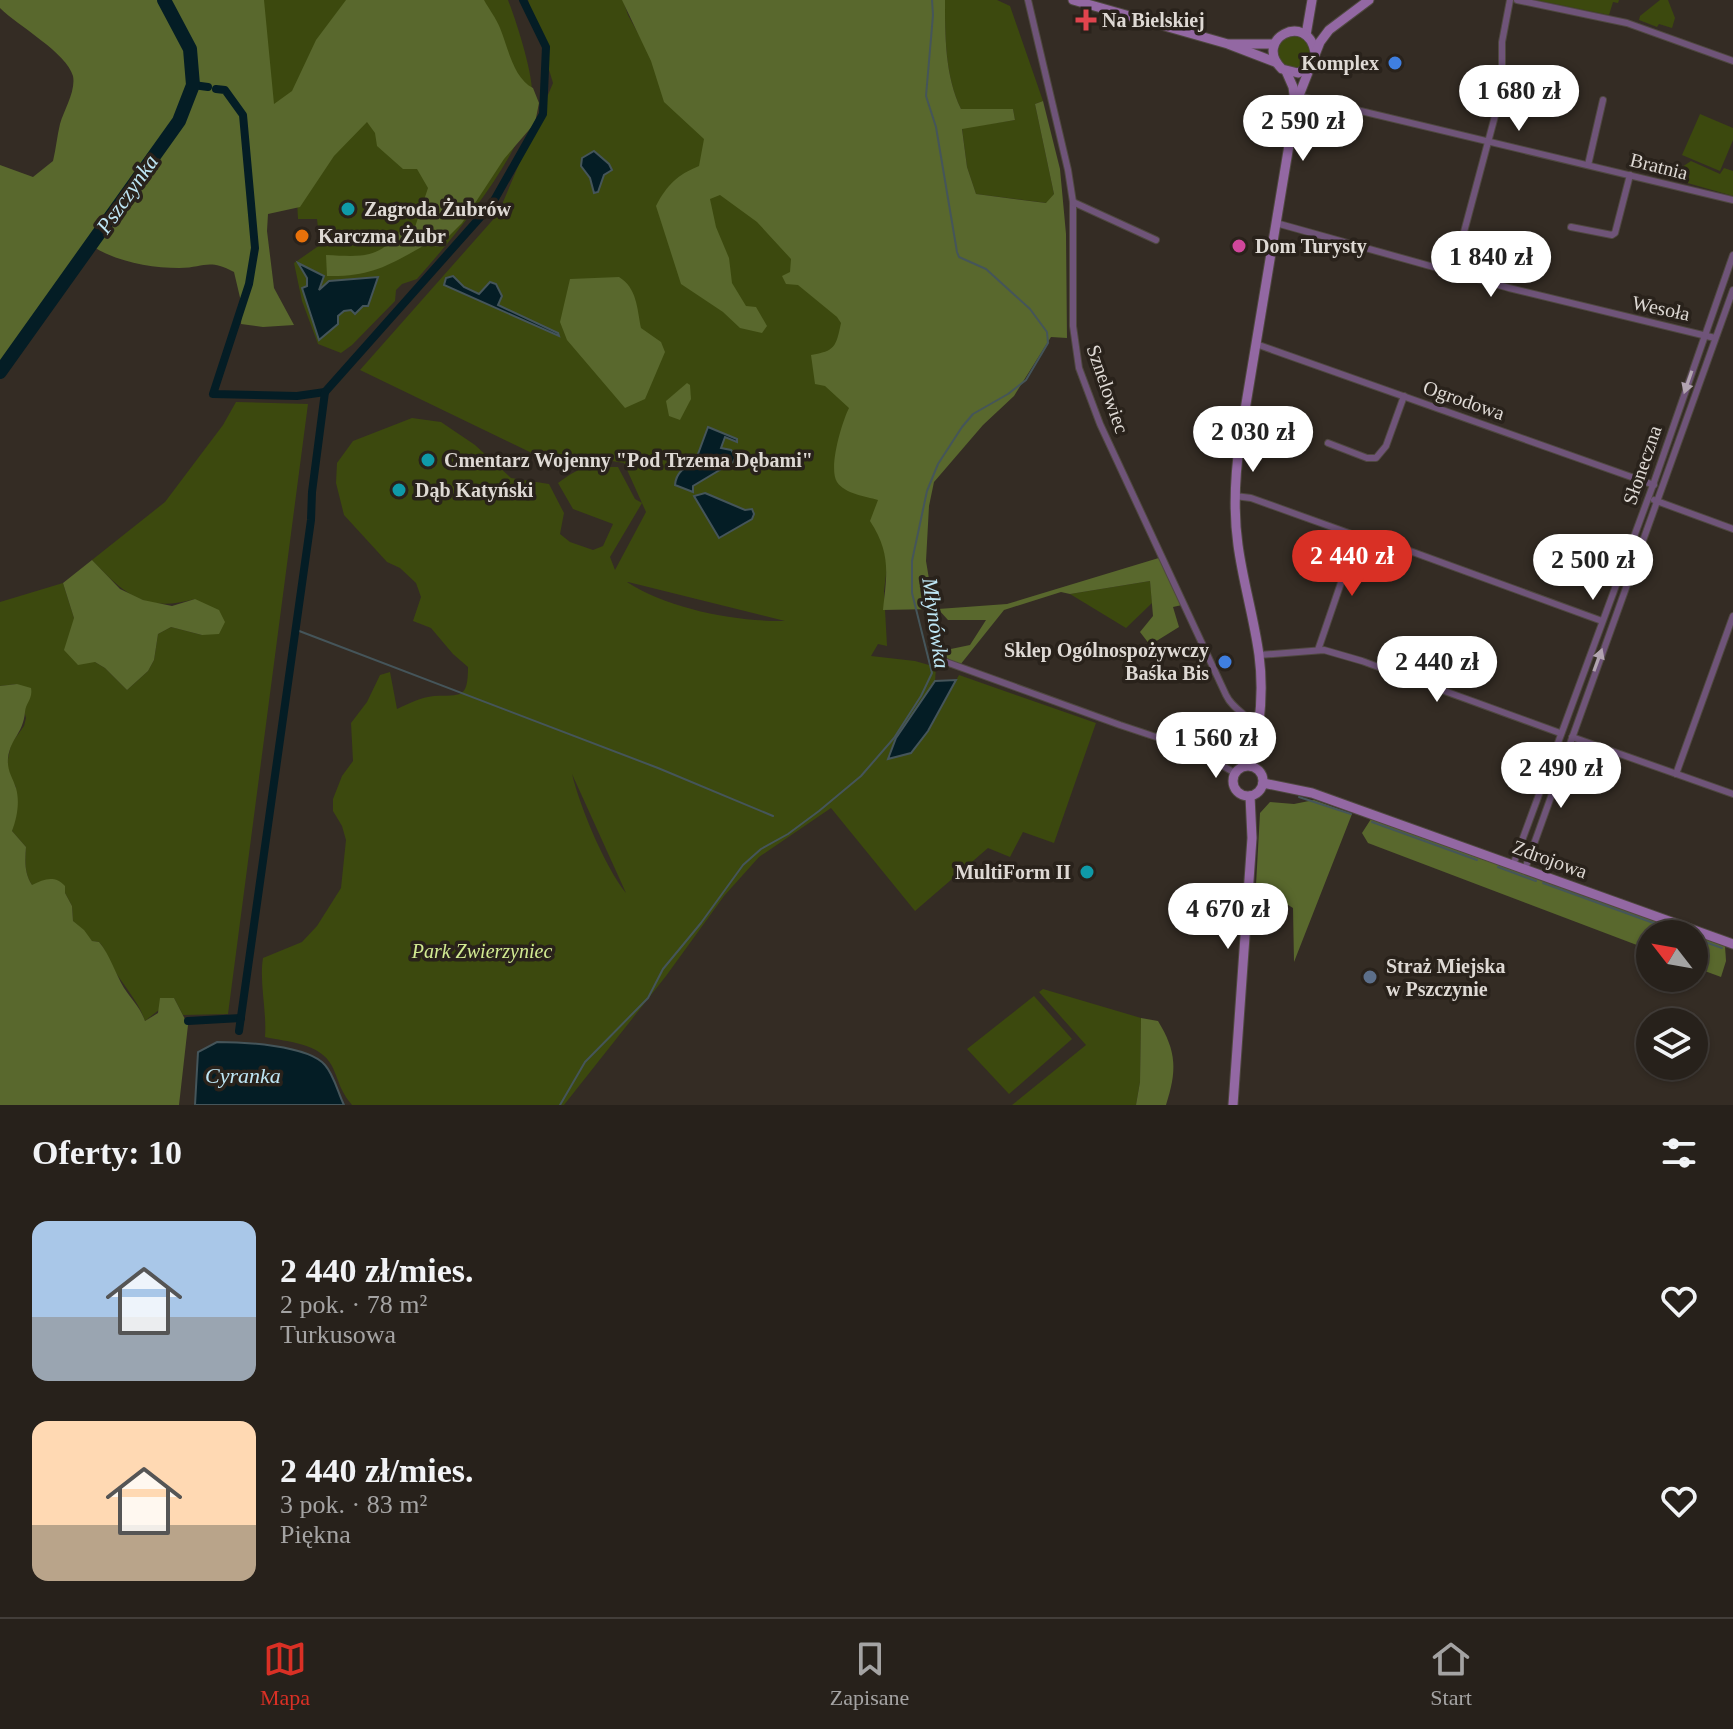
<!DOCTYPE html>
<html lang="pl">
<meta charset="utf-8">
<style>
:root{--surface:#27211b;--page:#332e28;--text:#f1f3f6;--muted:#a4a3a3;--line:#433e3a;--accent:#d93025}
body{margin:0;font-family:Georgia,serif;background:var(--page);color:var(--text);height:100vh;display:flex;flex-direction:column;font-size:30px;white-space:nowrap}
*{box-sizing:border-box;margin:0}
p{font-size:26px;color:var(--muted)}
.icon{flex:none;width:44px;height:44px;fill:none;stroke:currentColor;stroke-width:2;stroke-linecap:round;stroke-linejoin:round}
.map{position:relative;height:1105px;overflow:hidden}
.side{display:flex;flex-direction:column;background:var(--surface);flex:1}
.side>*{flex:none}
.needle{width:52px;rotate:301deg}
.buttons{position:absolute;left:1636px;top:920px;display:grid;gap:16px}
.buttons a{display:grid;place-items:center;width:72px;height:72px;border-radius:50%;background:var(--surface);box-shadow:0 2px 6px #0004,0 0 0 2px var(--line);font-size:40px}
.price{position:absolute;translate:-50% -68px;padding:0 18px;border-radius:28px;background:#fff;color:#222;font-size:26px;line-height:52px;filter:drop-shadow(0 2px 4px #0008)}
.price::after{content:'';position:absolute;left:50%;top:48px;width:24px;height:18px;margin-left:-12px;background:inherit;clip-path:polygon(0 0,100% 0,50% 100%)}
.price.active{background:var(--accent);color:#fff}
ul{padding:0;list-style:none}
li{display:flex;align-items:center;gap:24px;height:200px;padding:0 32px}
li span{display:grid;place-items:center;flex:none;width:224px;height:160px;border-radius:16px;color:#555}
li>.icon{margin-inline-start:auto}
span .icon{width:96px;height:96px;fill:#fffc;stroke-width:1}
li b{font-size:34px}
h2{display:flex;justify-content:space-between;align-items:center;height:96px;padding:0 32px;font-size:34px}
.menu{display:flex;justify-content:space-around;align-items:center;height:112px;border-top:2px solid var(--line);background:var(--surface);font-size:22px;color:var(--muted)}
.menu a{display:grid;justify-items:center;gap:4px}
.menu .active{color:var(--accent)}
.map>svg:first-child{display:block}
</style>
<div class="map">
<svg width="1733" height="1105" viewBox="0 0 1733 1105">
<rect width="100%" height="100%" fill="#342c24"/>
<g fill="#3c490e" fill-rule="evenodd">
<path d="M 235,0 L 508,0 C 516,20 534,76 532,96 C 526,152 454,237 417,279 L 402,284 L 396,290 L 395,301 L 352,345 L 341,353 L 318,344 L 302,301 L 294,263 L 320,245 L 317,219 L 298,219 L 297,200 L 211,24 Z"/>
<path d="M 528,0 L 623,0 L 628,15 L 676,102 L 841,306 L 889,550 L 884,591 L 887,646 L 878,644 L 871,656 L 915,661 L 936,667 L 935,681 L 916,709 L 888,759 L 911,753 L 928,731 L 959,675 L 1096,723 L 1054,843 L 1023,832 L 1010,857 L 988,848 L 915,911 L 831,808 L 759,857 L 724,896 L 666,976 L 564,1105 L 352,1105 C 339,1089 340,1083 332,1066 C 320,1043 288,1042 265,1037 C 267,1011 259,982 263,958 L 302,942 L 317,926 L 341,888 L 346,840 L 342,826 L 333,811 L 333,799 L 342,776 L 353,761 L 351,723 L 367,702 L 380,675 L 390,672 L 397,709 C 408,704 421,697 434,696 C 461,695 468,699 468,667 L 453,654 L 431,628 L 413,621 L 421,597 L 416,583 L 400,568 L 387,562 L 344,515 L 336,483 L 337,463 L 353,441 L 412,418 L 441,422 L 475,445 L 511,478 L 549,484 L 564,513 L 560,534 L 570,542 L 593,550 L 603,546 L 613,524 L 573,509 L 558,483 C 585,463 586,467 618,467 L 635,499 L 642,503 L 610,557 L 615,570 L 646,512 L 624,463 L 587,457 L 565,469 L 360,370 L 498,214 L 553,83 ZM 627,582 L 628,582 L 785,621 C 737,622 668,609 627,582 ZM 572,774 L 626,893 C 605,867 580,807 572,774 Z"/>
<path d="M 945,0 L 997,0 L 1010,6 L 1043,101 L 1035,104 L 1054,194 L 1047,203 L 976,194 L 967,167 L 962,128 L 1015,120 L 1013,109 L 961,109 C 945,76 945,36 945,0 Z"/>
<path d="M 1536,0 L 1619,0 L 1618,3 L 1613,2 L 1609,15 Z"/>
<path d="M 1660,0 L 1668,0 L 1675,18 L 1672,28 L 1659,24 L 1657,27 L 1639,20 L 1640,16 Z"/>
<circle cx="1294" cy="52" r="16"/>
<path d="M 1700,114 L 1733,128 L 1733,140 L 1720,171 L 1682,155 Z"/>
<path d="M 1691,161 L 1720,174 L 1724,168 L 1733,171 L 1733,196 L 1677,180 L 1682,167 Z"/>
<path d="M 236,402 L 308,404 L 228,1014 L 183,1015 L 174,998 L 145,1021 C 138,1000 122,984 111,965 C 106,957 106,949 99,942 L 92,941 L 73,921 L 72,906 L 65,893 L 32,885 C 24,873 25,860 26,847 L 12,831 L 16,787 L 8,774 L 8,759 L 11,744 L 24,726 L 26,718 L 17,684 L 0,686 L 0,602 L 63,583 L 74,618 L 95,662 L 105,668 L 127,690 L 148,671 L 154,660 L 158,634 L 171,627 L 202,635 L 195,599 C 146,613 125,595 92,560 L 165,502 L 223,425 Z"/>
<path d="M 1150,581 L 1152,603 L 1126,628 L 1070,594 Z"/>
<path d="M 1043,989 L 1141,1018 L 1140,1082 L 1136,1105 L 1012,1105 L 1086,1045 L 1039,992 Z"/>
<path d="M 1034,996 L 1072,1039 L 1009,1094 L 967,1049 Z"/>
</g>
<g fill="#59682d">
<path d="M 0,0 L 264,0 L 274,104 L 292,91 L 316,40 L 346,0 L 484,0 C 489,9 496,18 500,28 C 508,47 513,78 533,88 L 539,103 L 535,123 L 504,159 L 462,223 L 438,247 L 427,244 C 389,265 372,277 327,276 L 326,255 C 366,257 380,259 405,225 L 415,227 L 428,188 L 417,169 L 403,169 L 377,146 L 375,133 L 367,122 L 334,156 L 300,207 L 268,214 L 267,231 L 274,288 L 294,325 L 263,327 L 241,324 L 242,306 L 234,272 C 207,258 205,268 179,268 C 149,268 112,261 88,243 L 75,257 L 0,363 L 0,165 L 33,177 L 53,161 C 56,149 57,136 60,124 C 64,110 76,91 73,76 C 67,53 18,26 0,8 Z"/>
<path d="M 622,0 L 945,0 C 945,36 945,76 961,109 L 1013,109 L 1015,120 L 962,129 L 967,167 L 976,194 L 1046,203 L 1054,194 L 1035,104 L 1043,101 L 1060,169 L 1066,234 L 1067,338 L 1051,337 L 1014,396 L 983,425 L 934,482 L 929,506 L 926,561 L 934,609 L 883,610 C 887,574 891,553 870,521 L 878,500 C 865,496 845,494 837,482 C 828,468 842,422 849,408 L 825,386 L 815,384 L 811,355 C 835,351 836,347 841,323 L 837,317 L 798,285 L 786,284 L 782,276 L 790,272 L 791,259 L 757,222 L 720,195 L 710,199 L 716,227 L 729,258 L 732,283 L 746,306 L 756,307 L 767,326 L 762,333 L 740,328 L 723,312 L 681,284 L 656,206 C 667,185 677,175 699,166 L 704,139 L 664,102 L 651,61 Z"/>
<path d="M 619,277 C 637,288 637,308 641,328 L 661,342 L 665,352 L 645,399 L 625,408 L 567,340 L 560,322 L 570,279 Z"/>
<path d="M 687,383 L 690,385 L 691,399 L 680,420 L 669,416 L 666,401 Z"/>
<path d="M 1162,557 L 1182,605 L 1173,607 L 1179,627 L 1150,645 L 1140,632 L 1153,616 L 1150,581 L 1070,594 L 1061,592 L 1004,610 L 960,665 L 943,656 L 946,650 L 970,645 L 986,620 L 948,620 L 938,609 L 1007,604 Z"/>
<path d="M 92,560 L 120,589 L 143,600 L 172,606 L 195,599 L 219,610 L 225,622 L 219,634 L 202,635 L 171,627 L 158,634 L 154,660 L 148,671 L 127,690 L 105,668 L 95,662 L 78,665 L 64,650 L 74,618 L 63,583 Z"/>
<path d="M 17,684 L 31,688 C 33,699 26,702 25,712 C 23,734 11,737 8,758 C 7,771 12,776 16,788 C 20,802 17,818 12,831 L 26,847 C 25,860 24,873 32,885 C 44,879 55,875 65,886 L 65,893 L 72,906 L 73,921 L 84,930 L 92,941 L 99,942 C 110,955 115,973 124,988 C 132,1000 140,1007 145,1021 L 158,1013 L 160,998 L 174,998 L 188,1025 L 179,1105 L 0,1105 L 0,686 Z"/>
<path d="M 1314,800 L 1352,814 L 1294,962 L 1293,908 L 1256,885 L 1260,813 L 1270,802 L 1294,804 Z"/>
<path d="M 1371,819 L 1692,934 L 1650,934 L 1650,950 L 1368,843 L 1362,833 Z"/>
<path d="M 1694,935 L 1725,946 L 1726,961 L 1721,977 L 1694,967 Z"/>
<path d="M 1141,1018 L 1158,1021 C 1177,1052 1177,1071 1166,1105 L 1136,1105 L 1140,1082 Z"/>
</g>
<g fill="#041d25" stroke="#45555a" stroke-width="2">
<path d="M 594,151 L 609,164 L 612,170 L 604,175 L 598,192 L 594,193 L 590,178 L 581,166 L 582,158 Z"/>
<path d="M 298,263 L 324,276 L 319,290 L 329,281 L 378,277 L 368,306 L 363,306 L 355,314 L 351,310 L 344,311 L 338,316 L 338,324 L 319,340 L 302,288 L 307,286 L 307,278 Z"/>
<path d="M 453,276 L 464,287 L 479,294 L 490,282 L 496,284 L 502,296 L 498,305 L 558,333 L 559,336 L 444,285 L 446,278 Z"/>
<path d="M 708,427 L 737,439 L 737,442 L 725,437 L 721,448 L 731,450 L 736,457 L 733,462 L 693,486 L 693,492 L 675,485 C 676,472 685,467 695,462 Z"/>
<path d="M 705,493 L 745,510 L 752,509 L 754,514 L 752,519 L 719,538 L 694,496 Z"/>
<path d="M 956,680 L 928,731 L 911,753 L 888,759 L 896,738 L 935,681 Z"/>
<path d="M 217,1042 C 242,1042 308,1045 325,1065 C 334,1075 338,1093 344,1105 L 195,1105 L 198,1052 Z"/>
</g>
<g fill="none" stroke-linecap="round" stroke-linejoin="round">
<g stroke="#45555a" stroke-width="2">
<path d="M 294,629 L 658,768 L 773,816"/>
<path d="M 1299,797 L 1351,814"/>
<path d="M 1372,822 L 1477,860"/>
<path d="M 1498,867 L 1536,881"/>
<path d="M 1543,883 L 1684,934"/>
<path d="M 1694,938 L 1722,948"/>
<path d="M 560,1105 L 585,1062 L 648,998 L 663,969 L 701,923 L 743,865 L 761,849 L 788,834 L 819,811 L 861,776 L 894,738 L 921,696 L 932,673 L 912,593 L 912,561 L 927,491 L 938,464 L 962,427 L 973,414 L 1008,394 L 1026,380 L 1048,343 L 1047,332 L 1030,309 L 986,269 L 959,257 L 957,252 L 936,127 L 926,96 L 933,15 L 932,0"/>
</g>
<g stroke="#041d25" stroke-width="8">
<path d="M 193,85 L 208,87"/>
<path d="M 216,89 L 225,90 L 243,115 L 255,248 L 249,284 L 213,394 L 297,396 L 325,392"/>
<path d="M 188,1021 L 241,1018"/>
<path d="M 239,1031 L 311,520 L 312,492 L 325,392 L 492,204 L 543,114 L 546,47 L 523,0"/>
</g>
<path stroke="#041d25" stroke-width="14" d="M 0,372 L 179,121 L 193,85 L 190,49 L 164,0"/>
<g stroke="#4f4840" stroke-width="8">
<g id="street">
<path d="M 1028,0 L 1068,170 L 1073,202 L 1073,326 L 1079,368 L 1100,424 L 1226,695 C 1233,710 1249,715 1258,729"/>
<path d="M 1517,0 L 1627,23 L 1733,61"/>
<path d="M 1298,96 L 1733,200"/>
<path d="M 1588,165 L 1603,100"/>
<path d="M 1073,202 L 1156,240"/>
<path d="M 1276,223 L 1509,288 L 1715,338"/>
<path d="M 1571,227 L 1612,235 L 1615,233 L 1630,175"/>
<path d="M 1453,273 L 1499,101 L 1502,80 L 1502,42 L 1510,0"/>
<path d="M 1256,344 L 1654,485"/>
<path d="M 1328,443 L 1367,458 L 1376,458 L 1386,446 L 1404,396"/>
<path d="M 1235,496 L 1251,498 L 1357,536 L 1366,535 L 1602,621"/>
<path d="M 1654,500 L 1733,529"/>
<path d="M 1318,650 L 1357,536"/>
<path d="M 1259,655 L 1324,650 L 1362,661 L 1560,733"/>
<path d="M 935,658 L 1120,725 L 1195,750 L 1235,773"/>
<path d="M 1572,737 L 1733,794"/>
<path d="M 1676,774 L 1733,616"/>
<path d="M 1513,865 L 1653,485 L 1733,255"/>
<path d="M 1525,869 L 1733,290"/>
</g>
</g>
<g stroke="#4f4840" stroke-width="11">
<g id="secondary">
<path d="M 1073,0 L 1228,44 L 1275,62"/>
<path d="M 1306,35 L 1312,0"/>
<path d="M 1230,44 L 1274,44"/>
<path d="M 1309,67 L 1298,73 L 1282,69 C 1252,40 1307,10 1315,52"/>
<path d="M 1286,71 L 1293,87 L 1295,102"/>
<circle cx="1248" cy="781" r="15"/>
<path d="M 1251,766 C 1260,729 1264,692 1259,655 C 1254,618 1243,582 1238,545 C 1233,510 1235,475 1240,440 L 1296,103 L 1320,42 L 1329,30 L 1369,0"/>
<path d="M 1263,783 L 1312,793 L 1733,944"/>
<path d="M 1233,1105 L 1252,838 L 1250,796"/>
</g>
</g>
<use href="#street" stroke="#6f5479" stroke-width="6"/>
<use href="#secondary" stroke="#9368a3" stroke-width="9"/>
</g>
<defs><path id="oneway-solid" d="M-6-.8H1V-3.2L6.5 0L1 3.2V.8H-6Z" transform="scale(2)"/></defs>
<g fill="#b2a4b0">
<use href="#oneway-solid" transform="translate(1688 382) rotate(109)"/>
<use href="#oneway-solid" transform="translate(1598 660) rotate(-70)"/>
</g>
<path fill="#e0444e" stroke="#29221b" stroke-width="3" d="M1082 8h8v8h8v8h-8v8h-8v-8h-8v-8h8z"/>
<g fill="#3f7fe0" stroke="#29221b" stroke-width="3">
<circle cx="1395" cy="63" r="8"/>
<circle cx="1225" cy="662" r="8"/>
</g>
<g fill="#0f9aa8" stroke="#29221b" stroke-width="3">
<circle cx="348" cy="209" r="8"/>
<circle cx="428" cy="460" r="8"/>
<circle cx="399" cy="490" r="8"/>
<circle cx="1087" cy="872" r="8"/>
</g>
<circle fill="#e8710a" stroke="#29221b" stroke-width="3" cx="302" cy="236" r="8"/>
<circle fill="#d1479c" stroke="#29221b" stroke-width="3" cx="1239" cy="246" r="8"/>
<circle fill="#5c6f8a" stroke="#29221b" stroke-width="3" cx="1370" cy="977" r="8"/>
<g text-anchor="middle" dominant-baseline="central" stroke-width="7" stroke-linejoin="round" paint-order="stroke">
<g font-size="20" font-weight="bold" fill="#ded9d4" stroke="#29221b" text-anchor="start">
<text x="1102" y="20">Na Bielskiej</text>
<text x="1379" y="63" text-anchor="end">Komplex</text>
<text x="364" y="209">Zagroda Żubrów</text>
<text x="318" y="236">Karczma Żubr</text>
<text x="1255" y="246">Dom Turysty</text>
<text x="444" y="460">Cmentarz Wojenny "Pod Trzema Dębami"</text>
<text x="415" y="490">Dąb Katyński</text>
<text x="1209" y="650" text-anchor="end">Sklep Ogólnospożywczy<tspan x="1209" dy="23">Baśka Bis</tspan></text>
<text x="1071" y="872" text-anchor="end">MultiForm II</text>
<text x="1386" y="966">Straż Miejska<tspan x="1386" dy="23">w Pszczynie</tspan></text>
</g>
<g font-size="20" fill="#ded9d4" stroke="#29221b">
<text transform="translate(1659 166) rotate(14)">Bratnia</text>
<text transform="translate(1661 308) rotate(12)">Wesoła</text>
<text transform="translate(1108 389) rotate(71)">Sznelowiec</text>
<text transform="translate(1464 400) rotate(19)">Ogrodowa</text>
<text transform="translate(1642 465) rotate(-71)">Słoneczna</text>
<text transform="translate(1550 859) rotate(20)">Zdrojowa</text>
</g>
<g font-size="20" font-style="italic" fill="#d2eb92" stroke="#29221b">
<text x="482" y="951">Park Zwierzyniec</text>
</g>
<g font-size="22" font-style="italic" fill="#bee6f5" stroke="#29221b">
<text transform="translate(127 194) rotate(-55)">Pszczynka</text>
<text transform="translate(936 623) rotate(82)">Młynówka</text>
<text x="243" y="1075">Cyranka</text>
</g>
</g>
</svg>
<div class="buttons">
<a><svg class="needle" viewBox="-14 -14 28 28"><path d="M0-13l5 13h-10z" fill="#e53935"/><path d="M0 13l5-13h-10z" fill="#a4a3a3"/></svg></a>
<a><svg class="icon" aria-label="layers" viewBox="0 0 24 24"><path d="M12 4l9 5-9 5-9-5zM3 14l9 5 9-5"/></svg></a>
</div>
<b class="price" style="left:1519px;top:133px">1 680 zł</b>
<b class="price" style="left:1303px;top:163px">2 590 zł</b>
<b class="price" style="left:1491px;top:299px">1 840 zł</b>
<b class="price" style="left:1253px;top:474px">2 030 zł</b>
<b class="price active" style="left:1352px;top:598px">2 440 zł</b>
<b class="price" style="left:1593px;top:602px">2 500 zł</b>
<b class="price" style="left:1437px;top:704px">2 440 zł</b>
<b class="price" style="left:1216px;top:780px">1 560 zł</b>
<b class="price" style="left:1561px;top:810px">2 490 zł</b>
<b class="price" style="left:1228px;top:951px">4 670 zł</b>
</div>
<section class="side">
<h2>Oferty: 10<svg class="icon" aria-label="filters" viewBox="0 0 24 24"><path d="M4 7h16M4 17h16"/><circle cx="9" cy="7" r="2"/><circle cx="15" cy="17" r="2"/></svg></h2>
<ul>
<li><span style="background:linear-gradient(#a9c7e8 60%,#9aa5b1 0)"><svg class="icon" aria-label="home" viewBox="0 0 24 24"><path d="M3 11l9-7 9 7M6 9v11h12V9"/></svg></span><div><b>2 440 zł/mies.</b><p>2 pok. · 78 m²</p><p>Turkusowa</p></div><svg class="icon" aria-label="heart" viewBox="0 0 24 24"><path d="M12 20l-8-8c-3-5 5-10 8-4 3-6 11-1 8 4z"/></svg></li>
<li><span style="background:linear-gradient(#ffd9b3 65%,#b9a48a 0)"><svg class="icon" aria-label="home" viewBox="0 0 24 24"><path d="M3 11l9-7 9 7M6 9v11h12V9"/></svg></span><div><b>2 440 zł/mies.</b><p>3 pok. · 83 m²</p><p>Piękna</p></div><svg class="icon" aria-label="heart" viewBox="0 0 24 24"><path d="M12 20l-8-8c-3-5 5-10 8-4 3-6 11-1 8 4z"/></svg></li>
</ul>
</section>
<nav class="menu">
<a class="active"><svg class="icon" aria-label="map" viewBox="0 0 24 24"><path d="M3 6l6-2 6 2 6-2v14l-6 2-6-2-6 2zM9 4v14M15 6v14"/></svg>Mapa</a>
<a><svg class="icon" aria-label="saved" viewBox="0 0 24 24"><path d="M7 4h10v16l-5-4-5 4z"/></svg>Zapisane</a>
<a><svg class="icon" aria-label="home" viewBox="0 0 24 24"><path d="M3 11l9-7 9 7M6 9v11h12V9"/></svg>Start</a>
</nav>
